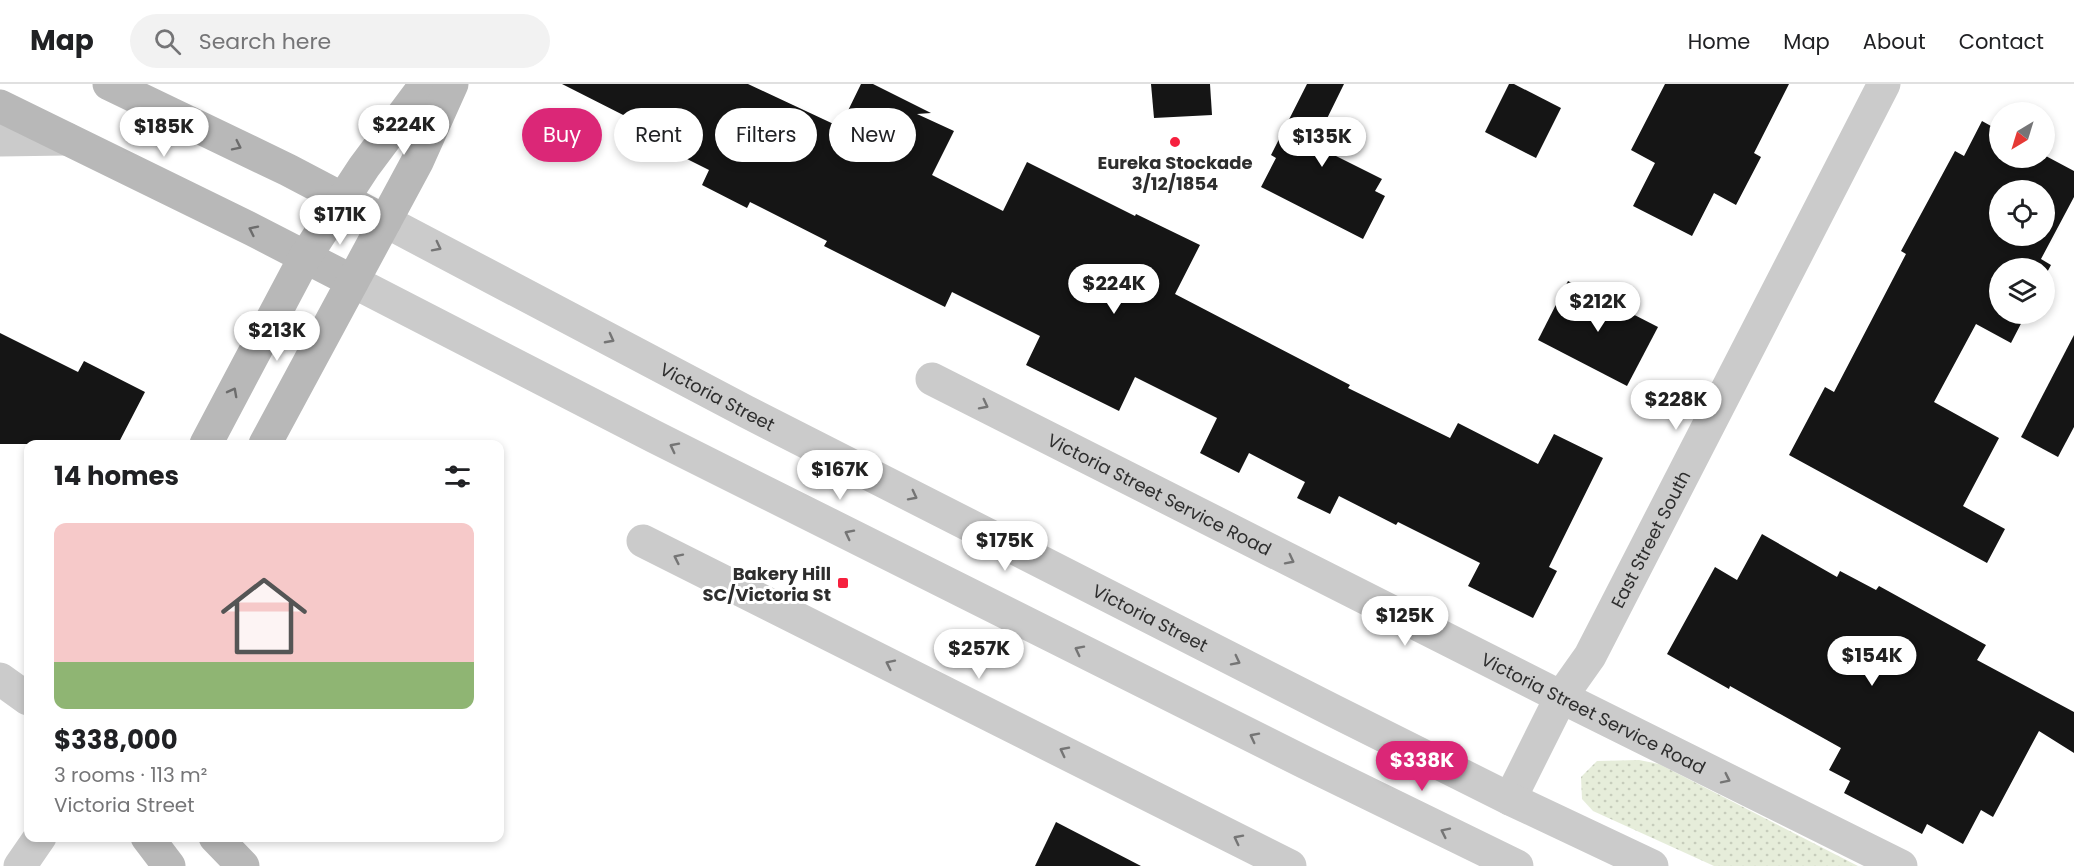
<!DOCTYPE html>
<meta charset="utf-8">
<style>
:root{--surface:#fff;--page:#f2f2f2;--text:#202124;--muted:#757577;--line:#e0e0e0;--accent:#db2777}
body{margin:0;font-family:Poppins,sans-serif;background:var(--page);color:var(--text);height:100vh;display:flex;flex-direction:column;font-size:22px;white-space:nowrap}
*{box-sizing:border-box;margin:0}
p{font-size:20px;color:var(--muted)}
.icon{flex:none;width:33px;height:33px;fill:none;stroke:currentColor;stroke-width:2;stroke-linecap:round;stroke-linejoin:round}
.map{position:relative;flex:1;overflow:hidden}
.drawer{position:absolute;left:24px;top:356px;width:480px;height:402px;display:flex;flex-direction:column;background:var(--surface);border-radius:12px;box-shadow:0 3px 9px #0003}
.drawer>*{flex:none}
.top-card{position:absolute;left:522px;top:24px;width:570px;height:54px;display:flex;gap:12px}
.needle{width:39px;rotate:218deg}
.fabs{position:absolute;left:1989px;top:18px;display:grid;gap:12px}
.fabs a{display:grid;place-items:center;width:66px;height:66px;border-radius:50%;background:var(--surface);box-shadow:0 3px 9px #0003;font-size:30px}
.price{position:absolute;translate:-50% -51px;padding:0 14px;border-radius:21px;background:#fff;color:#222;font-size:20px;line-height:39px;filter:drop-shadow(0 2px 3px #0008)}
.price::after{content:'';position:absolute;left:50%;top:36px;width:18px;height:14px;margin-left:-9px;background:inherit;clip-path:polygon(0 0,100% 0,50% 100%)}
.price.current{background:var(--accent);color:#fff}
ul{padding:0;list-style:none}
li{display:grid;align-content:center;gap:12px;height:318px;padding:0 30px}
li+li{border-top:2px solid var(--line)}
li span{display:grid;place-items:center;height:186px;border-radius:12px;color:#555}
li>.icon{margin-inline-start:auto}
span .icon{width:108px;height:108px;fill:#fffc;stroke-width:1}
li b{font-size:26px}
h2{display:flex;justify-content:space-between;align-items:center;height:72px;padding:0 30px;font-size:26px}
.tag{padding:0 21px;border-radius:27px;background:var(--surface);box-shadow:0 3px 9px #0003;font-size:21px;line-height:54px}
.tag.current{background:var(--accent);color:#fff}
header{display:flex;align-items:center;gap:36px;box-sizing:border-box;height:84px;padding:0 30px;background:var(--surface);border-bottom:2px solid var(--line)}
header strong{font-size:28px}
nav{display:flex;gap:33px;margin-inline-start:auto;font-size:21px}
.search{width:420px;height:54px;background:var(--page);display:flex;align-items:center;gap:15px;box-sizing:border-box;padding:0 21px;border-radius:33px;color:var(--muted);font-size:22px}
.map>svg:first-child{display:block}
</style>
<header>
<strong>Map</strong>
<div class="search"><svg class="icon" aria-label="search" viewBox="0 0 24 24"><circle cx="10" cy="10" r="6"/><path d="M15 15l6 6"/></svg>Search here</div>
<nav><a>Home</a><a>Map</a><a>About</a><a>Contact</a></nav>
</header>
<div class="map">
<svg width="2074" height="782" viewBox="0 0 2074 782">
<defs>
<pattern id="grass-dots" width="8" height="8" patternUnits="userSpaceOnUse" patternTransform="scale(1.5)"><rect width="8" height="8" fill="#e6edda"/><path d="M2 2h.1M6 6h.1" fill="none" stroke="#c6ccbb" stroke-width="1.8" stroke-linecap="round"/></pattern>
</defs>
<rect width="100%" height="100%" fill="#fff"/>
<path fill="url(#grass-dots)" d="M 1639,676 L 1659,680 L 1858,782 L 1714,782 L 1593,727 L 1582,715 L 1581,693 L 1597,677 Z"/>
<g fill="#151515" fill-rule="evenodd">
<path d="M 562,0 L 748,0 L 840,43 L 861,0 L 873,0 L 931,29 L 917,30 L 954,47 L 932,91 L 1003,127 L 1027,78 L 1135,132 L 1136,130 L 1200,161 L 1175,210 L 1350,301 L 1348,304 L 1450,354 L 1458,339 L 1538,380 L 1554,350 L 1603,374 L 1549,483 L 1557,487 L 1533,534 L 1468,502 L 1480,479 L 1398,438 L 1396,441 L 1339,412 L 1330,430 L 1297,414 L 1305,398 L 1249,369 L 1239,389 L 1200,369 L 1217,334 L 1135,293 L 1119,327 L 1026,281 L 1040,252 L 952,208 L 945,223 L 824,162 L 827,157 L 750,118 L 747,124 L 702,101 L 709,86 L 633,48 L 637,38 Z"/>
<path d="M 1151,0 L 1210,0 L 1212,31 L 1154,34 Z"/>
<path d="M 1307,0 L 1344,0 L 1314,61 L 1382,95 L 1375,107 L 1385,112 L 1363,155 L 1261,103 L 1276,74 L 1271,71 Z"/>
<path d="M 1509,0 L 1514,0 L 1561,24 L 1536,74 L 1485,48 Z"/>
<path d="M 1665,0 L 1789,0 L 1754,69 L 1761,73 L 1736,121 L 1714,109 L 1692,152 L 1633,122 L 1655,79 L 1631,66 Z"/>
<path d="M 1982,37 L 2000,47 L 2000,74 L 2044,74 L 2044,71 L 2074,87 L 2074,113 L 2041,175 L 2051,181 L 2044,194 L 2044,184 L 2000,184 L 2000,230 L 2026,230 L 2011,259 L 1976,240 L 1934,318 L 1999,354 L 1963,422 L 2005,445 L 1987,479 L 1789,371 L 1825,303 L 1834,308 L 1906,170 L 1901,167 L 1955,67 L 1964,72 ZM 2000,106 L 2044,106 L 2044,152 L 2000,152 Z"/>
<path d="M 1568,197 L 1658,243 L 1627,302 L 1538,256 Z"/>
<path d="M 0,249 L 78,288 L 84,277 L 145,308 L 118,360 L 0,360 Z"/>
<path d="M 2074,251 L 2074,343 L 2058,373 L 2021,353 Z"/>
<path d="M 1762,450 L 1837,493 L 1840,487 L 1876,506 L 1879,502 L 1986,561 L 1977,576 L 2074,628 L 2074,669 L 2039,647 L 1993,733 L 1981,726 L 1963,760 L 1927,740 L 1922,750 L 1844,709 L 1850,697 L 1829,686 L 1841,664 L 1730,602 L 1729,605 L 1667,570 L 1715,483 L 1737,496 Z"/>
<path d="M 1056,738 L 1141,782 L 1035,782 Z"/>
</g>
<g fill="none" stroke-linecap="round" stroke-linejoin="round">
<g stroke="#cbcbcb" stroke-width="33">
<path d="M 0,56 L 67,55"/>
<path id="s1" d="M 932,295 L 1561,613 L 1901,782"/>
<path d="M 643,457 L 1290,782"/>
<path d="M 0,595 L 28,615"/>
<path id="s2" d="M 1510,715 L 1561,613 L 1590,572 L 1884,0"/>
<path d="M 20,782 L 40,753"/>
</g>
<g stroke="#cbcbcb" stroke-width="33">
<path id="s3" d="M 385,137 L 745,327 L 1334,627 L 1510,715 L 1652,782"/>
<path d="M 352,197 L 655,353 L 1306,679 L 1517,782"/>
</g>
<g stroke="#b8b8b8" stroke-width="33">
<path d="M 109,0 L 288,86 L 385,137"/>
<path d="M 0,22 L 253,146 L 352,197"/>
<path d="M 206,360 L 305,173 L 364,83 L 426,0"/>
<path d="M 265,360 L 417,78 L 452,0"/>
<path d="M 147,753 L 169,782"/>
<path d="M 215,753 L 243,782"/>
</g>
</g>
<defs><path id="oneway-chevron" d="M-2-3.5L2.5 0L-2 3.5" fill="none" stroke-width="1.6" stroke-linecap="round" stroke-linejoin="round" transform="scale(1.5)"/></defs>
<g stroke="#6c6c6c">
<use href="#oneway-chevron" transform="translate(237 62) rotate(26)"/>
<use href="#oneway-chevron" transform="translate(253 146) rotate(-154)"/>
<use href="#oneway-chevron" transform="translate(233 308) rotate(-62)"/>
</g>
<g stroke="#757575">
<use href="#oneway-chevron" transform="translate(437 163) rotate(27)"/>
<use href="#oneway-chevron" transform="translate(610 255) rotate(28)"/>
<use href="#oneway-chevron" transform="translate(984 321) rotate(27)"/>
<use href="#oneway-chevron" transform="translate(674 363) rotate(-153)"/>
<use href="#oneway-chevron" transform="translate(913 412) rotate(27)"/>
<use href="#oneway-chevron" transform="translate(849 450) rotate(-153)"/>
<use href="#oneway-chevron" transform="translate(678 474) rotate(-154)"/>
<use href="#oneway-chevron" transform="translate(1290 476) rotate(27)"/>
<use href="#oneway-chevron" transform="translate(1079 566) rotate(-153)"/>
<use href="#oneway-chevron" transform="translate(1236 577) rotate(27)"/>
<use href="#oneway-chevron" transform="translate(890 580) rotate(-154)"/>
<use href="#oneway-chevron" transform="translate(1254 653) rotate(-153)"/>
<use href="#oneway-chevron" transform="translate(1064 667) rotate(-153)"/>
<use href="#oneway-chevron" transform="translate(1726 695) rotate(26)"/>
<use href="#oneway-chevron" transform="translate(1445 748) rotate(-154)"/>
<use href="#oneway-chevron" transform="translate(1238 755) rotate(-153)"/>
</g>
<g fill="#f6203e" stroke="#fff" stroke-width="2">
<circle cx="1175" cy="58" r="6"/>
<rect x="837" y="493" width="12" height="12" rx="3"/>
</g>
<g text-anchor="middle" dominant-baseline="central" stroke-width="6" stroke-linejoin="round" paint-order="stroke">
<g font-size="18" font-weight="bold" fill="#2e2e2e" stroke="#fff">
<text x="1175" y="78">Eureka Stockade<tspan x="1175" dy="21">3/12/1854</tspan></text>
<text x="831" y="489" text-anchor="end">Bakery Hill<tspan x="831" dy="21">SC/Victoria St</tspan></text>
</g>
<g font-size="18" fill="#2e2e2e" stroke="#fff">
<text stroke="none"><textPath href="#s3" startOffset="376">Victoria Street</textPath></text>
<text stroke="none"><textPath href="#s1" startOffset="255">Victoria Street Service Road</textPath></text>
<text stroke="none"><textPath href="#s2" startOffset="296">East Street South</textPath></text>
<text stroke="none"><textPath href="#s3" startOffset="862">Victoria Street</textPath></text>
<text stroke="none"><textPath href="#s1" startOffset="741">Victoria Street Service Road</textPath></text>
</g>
</g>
</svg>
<div class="fabs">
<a><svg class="needle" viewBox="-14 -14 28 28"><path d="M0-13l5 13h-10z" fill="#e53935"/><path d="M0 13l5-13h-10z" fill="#757577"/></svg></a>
<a><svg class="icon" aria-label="locate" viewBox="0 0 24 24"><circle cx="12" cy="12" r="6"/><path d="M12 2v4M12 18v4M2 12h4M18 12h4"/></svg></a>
<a><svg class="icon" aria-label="layers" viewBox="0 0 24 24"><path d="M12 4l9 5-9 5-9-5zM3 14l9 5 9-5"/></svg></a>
</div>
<b class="price" style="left:404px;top:72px">$224K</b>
<b class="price" style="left:164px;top:74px">$185K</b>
<b class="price" style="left:1322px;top:84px">$135K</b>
<b class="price" style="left:340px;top:162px">$171K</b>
<b class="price" style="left:1114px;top:231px">$224K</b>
<b class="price" style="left:1598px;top:249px">$212K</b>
<b class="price" style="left:277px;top:278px">$213K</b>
<b class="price" style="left:1676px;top:347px">$228K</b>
<b class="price" style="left:840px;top:417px">$167K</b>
<b class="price" style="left:1005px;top:488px">$175K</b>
<b class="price" style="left:1405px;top:563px">$125K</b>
<b class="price" style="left:979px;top:596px">$257K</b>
<b class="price" style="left:1872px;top:603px">$154K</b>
<b class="price current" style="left:1422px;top:708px">$338K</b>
<div class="top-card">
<a class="tag current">Buy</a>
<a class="tag">Rent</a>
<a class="tag">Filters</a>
<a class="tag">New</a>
</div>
<section class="drawer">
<h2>14 homes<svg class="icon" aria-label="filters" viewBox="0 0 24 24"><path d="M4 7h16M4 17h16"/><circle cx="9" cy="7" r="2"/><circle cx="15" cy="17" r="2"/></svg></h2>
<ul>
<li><span style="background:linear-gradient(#f6c9c9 75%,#8fb573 0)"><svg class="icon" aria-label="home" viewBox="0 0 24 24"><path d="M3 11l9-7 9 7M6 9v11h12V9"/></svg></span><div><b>$338,000</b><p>3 rooms · 113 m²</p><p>Victoria Street</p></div></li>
</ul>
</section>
</div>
